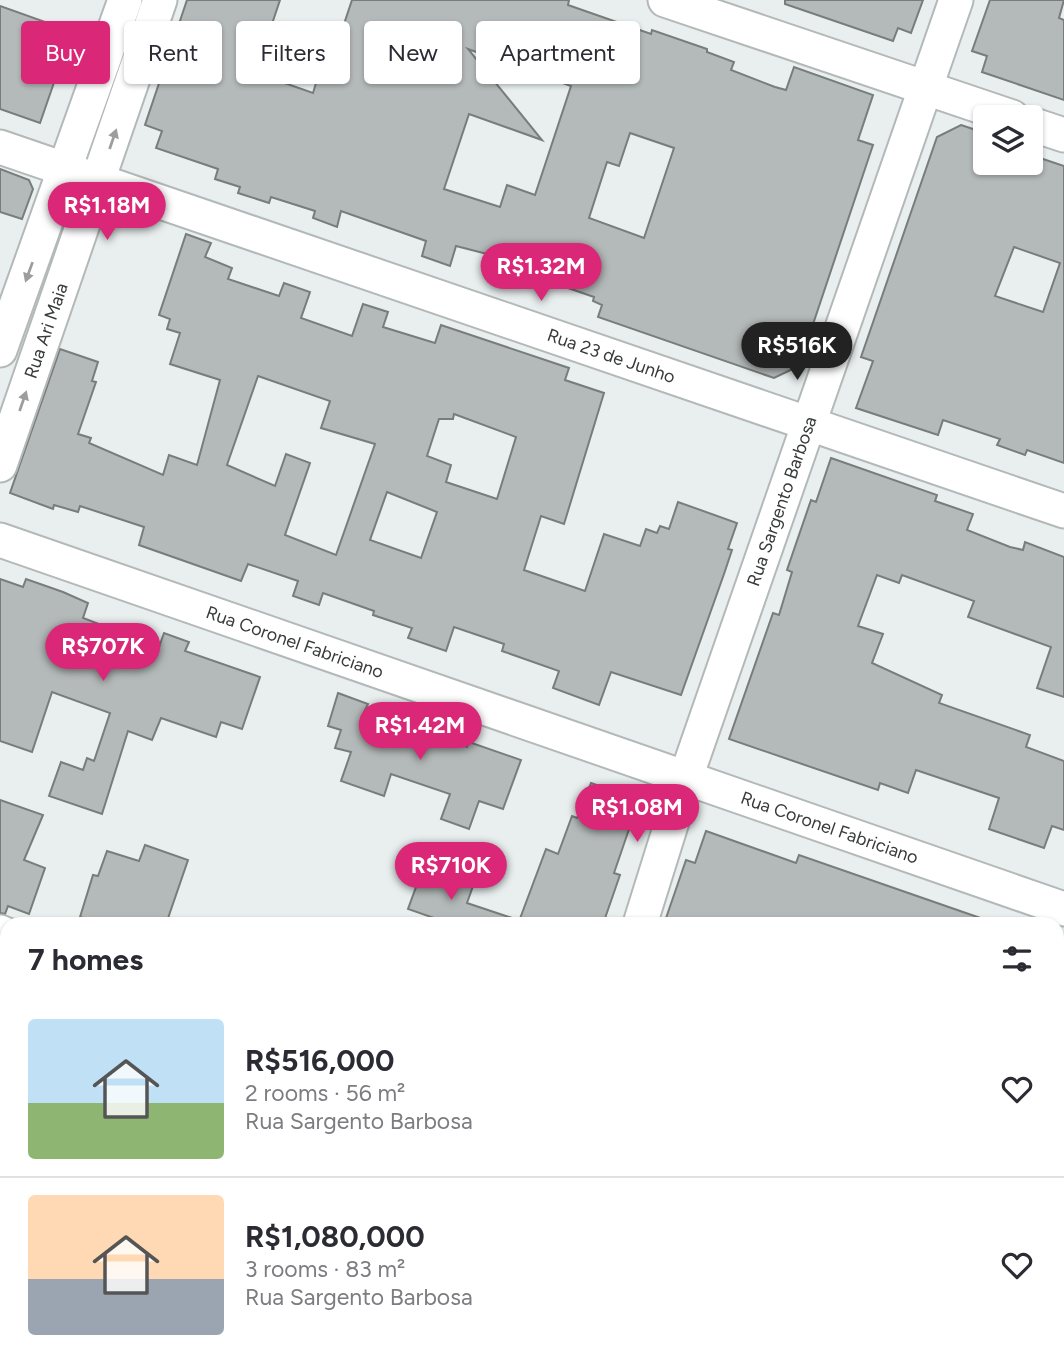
<!DOCTYPE html>
<meta charset="utf-8">
<style>
:root{--surface:#fff;--page:#f7f7f7;--text:#2b2b33;--muted:#7c7c81;--line:#e1e1e2;--accent:#db2777}
body{margin:0;font-family:Figtree,sans-serif;background:var(--page);color:var(--text);height:100vh;display:flex;flex-direction:column;font-size:26px;white-space:nowrap}
*{box-sizing:border-box;margin:0}
p{font-size:23px;color:var(--muted)}
.icon{flex:none;width:38px;height:38px;fill:none;stroke:currentColor;stroke-width:2;stroke-linecap:round;stroke-linejoin:round}
.map{position:relative;flex:1;overflow:hidden}
.details{position:absolute;left:0px;top:917px;width:1064px;height:450px;display:flex;flex-direction:column;background:var(--surface);border-radius:21px 21px 0 0;box-shadow:0 2px 5px #0004}
.details>*{flex:none}
.hud{position:absolute;left:21px;top:21px;width:700px;height:63px;display:flex;gap:14px}
.buttons{position:absolute;left:973px;top:105px;display:grid;gap:14px}
.buttons a{display:grid;place-items:center;width:70px;height:70px;border-radius:7px;background:var(--surface);box-shadow:0 2px 5px #0004;font-size:35px}
.price{position:absolute;translate:-50% -60px;padding:0 16px;border-radius:24px;background:var(--accent);color:#fff;font-size:23px;line-height:46px;filter:drop-shadow(0 2px 4px #0008)}
.price::after{content:'';position:absolute;left:50%;top:42px;width:21px;height:16px;margin-left:-10px;background:inherit;clip-path:polygon(0 0,100% 0,50% 100%)}
.price.current{background:#222;color:#fff}
ul{padding:0;list-style:none}
li{display:flex;align-items:center;gap:21px;height:175px;padding:0 28px}
li+li{border-top:2px solid var(--line)}
li span{display:grid;place-items:center;flex:none;width:196px;height:140px;border-radius:7px;color:#555}
li>.icon{margin-inline-start:auto}
span .icon{width:84px;height:84px;fill:#fffc;stroke-width:1}
li b{font-size:30px}
h2{display:flex;justify-content:space-between;align-items:center;height:84px;padding:0 28px;font-size:30px}
.tag{padding:0 24px;border-radius:7px;background:var(--surface);box-shadow:0 2px 5px #0004;font-size:24px;line-height:63px}
.tag.current{background:var(--accent);color:#fff}
.map>svg:first-child{display:block}
</style>
<div class="map">
<svg width="1064" height="1366" viewBox="0 0 1064 1366">
<rect width="100%" height="100%" fill="#e8efee"/>
<path fill="#f9cedb" d="M 0,1301 L 7,1303 L 7,1360 L 175,1360 L 194,1366 L 0,1366 Z"/>
<g fill="#b4bab9" stroke="#787d7c" stroke-width="2" fill-rule="evenodd">
<path d="M 187,0 L 280,0 L 270,30 L 262,27 L 250,71 L 313,93 L 322,63 L 330,66 L 352,0 L 569,0 L 568,5 L 651,34 L 652,30 L 707,49 L 707,52 L 734,62 L 731,70 L 775,87 L 786,90 L 794,67 L 873,95 L 858,140 L 873,145 L 799,366 L 774,378 L 598,317 L 602,305 L 593,301 L 594,297 L 539,278 L 536,286 L 508,276 L 511,265 L 491,255 L 456,246 L 450,266 L 422,256 L 426,241 L 341,211 L 337,227 L 313,218 L 315,211 L 271,197 L 269,203 L 238,193 L 240,187 L 215,179 L 218,169 L 156,148 L 162,131 L 145,125 ZM 468,49 L 571,86 L 535,195 L 507,185 L 500,207 L 444,189 L 469,114 L 542,140 ZM 630,133 L 674,148 L 644,238 L 589,218 L 607,162 L 619,166 Z"/>
<path d="M 785,0 L 923,0 L 911,33 L 898,28 L 893,41 L 785,4 Z"/>
<path d="M 990,0 L 1064,0 L 1059,18 L 1064,20 L 1064,100 L 982,72 L 987,56 L 972,51 Z"/>
<path d="M 0,6 L 79,34 L 65,76 L 57,74 L 40,123 L 0,109 Z"/>
<path d="M 961,125 L 985,133 L 985,163 L 1031,163 L 1031,155 L 1064,166 L 1064,463 L 1027,450 L 1025,455 L 997,445 L 1000,439 L 943,420 L 938,435 L 856,408 L 873,361 L 861,357 L 937,137 ZM 1014,247 L 1060,263 L 1043,312 L 995,296 Z"/>
<path d="M 0,169 L 29,180 L 33,189 L 22,219 L 0,212 Z"/>
<path d="M 186,234 L 211,243 L 205,257 L 232,268 L 228,279 L 279,296 L 284,283 L 310,292 L 301,318 L 352,336 L 363,304 L 388,312 L 383,327 L 435,343 L 441,325 L 569,368 L 565,380 L 604,393 L 564,524 L 541,516 L 524,570 L 585,591 L 604,534 L 640,546 L 646,529 L 657,533 L 660,526 L 669,529 L 678,502 L 737,523 L 728,549 L 732,550 L 724,574 L 681,695 L 611,672 L 599,705 L 553,688 L 559,671 L 502,651 L 504,644 L 454,627 L 446,651 L 408,638 L 412,628 L 373,615 L 374,611 L 323,593 L 319,605 L 293,596 L 298,581 L 248,564 L 241,581 L 139,545 L 144,527 L 80,506 L 78,512 L 54,505 L 53,509 L 10,493 L 60,349 L 98,362 L 92,381 L 96,382 L 78,434 L 91,438 L 89,443 L 163,475 L 169,455 L 197,465 L 220,380 L 170,364 L 180,333 L 167,329 L 170,319 L 159,315 ZM 258,376 L 330,401 L 321,428 L 375,444 L 336,555 L 285,535 L 310,463 L 286,454 L 275,486 L 227,465 ZM 454,414 L 516,437 L 497,499 L 446,482 L 451,465 L 427,456 L 439,419 L 453,419 ZM 387,492 L 437,512 L 421,558 L 370,540 Z"/>
<path d="M 831,458 L 937,495 L 935,501 L 973,514 L 967,530 L 1010,547 L 1023,550 L 1025,542 L 1064,557 L 1064,697 L 1037,688 L 1051,647 L 968,617 L 974,601 L 902,575 L 899,583 L 877,575 L 858,626 L 883,634 L 872,663 L 942,695 L 939,703 L 1030,735 L 1026,747 L 1064,761 L 1064,830 L 1052,826 L 1044,848 L 989,829 L 999,798 L 916,770 L 908,793 L 880,783 L 878,790 L 729,739 L 773,613 L 779,615 L 792,572 L 787,570 L 811,500 L 816,502 Z"/>
<path d="M 0,579 L 23,587 L 26,579 L 63,592 L 88,603 L 83,618 L 159,647 L 164,633 L 189,642 L 185,651 L 260,677 L 242,729 L 221,722 L 216,737 L 161,718 L 152,740 L 128,731 L 102,814 L 49,796 L 61,762 L 83,770 L 87,758 L 94,761 L 110,713 L 52,692 L 32,752 L 0,741 Z"/>
<path d="M 338,693 L 368,704 L 364,712 L 391,722 L 390,727 L 450,747 L 452,741 L 467,747 L 469,742 L 521,760 L 503,809 L 479,801 L 469,829 L 441,819 L 450,794 L 391,774 L 384,796 L 341,781 L 351,752 L 335,748 L 341,730 L 328,726 Z"/>
<path d="M 591,783 L 639,800 L 614,873 L 620,875 L 603,924 L 518,924 L 546,849 L 558,854 L 572,816 L 577,818 Z"/>
<path d="M 0,800 L 43,815 L 24,860 L 45,868 L 29,914 L 8,906 L 5,914 L 0,913 Z"/>
<path d="M 706,831 L 796,863 L 799,855 L 986,920 L 985,924 L 664,924 L 686,860 L 695,863 Z"/>
<path d="M 145,845 L 188,860 L 166,924 L 103,924 L 80,917 L 93,875 L 98,876 L 107,851 L 139,861 Z"/>
<path d="M 423,868 L 473,886 L 467,903 L 518,920 L 517,924 L 451,924 L 408,909 Z"/>
</g>
<g fill="none" stroke-linecap="round" stroke-linejoin="round">
<g stroke="#b3b9b8" stroke-width="37">
<g id="street">
<path d="M 665,0 L 1012,117"/>
<path d="M 1031,124 L 1064,135"/>
<path id="s1" d="M 0,147 L 1064,511"/>
<path d="M 0,350 L 125,0"/>
<path id="s2" d="M 0,465 L 160,0"/>
<path id="s3" d="M 0,540 L 1064,909"/>
<path id="s4" d="M 640,924 L 685,780 L 956,0"/>
<path d="M 0,932 L 7,935"/>
<path d="M 0,1271 L 7,1273"/>
<path d="M 1057,1292 L 1064,1295"/>
<path d="M 250,1360 L 267,1366"/>
<path d="M 494,1366 L 496,1360"/>
</g>
</g>
<use href="#street" stroke="#fff" stroke-width="33"/>
</g>
<defs><path id="oneway-solid" d="M-6-.8H1V-3.2L6.5 0L1 3.2V.8H-6Z" transform="scale(1.75)"/></defs>
<g fill="#9c9d9d">
<use href="#oneway-solid" transform="translate(113 139) rotate(-71)"/>
<use href="#oneway-solid" transform="translate(29 272) rotate(110)"/>
<use href="#oneway-solid" transform="translate(23 401) rotate(-71)"/>
</g>
<g text-anchor="middle" dominant-baseline="central" stroke-width="5" stroke-linejoin="round" paint-order="stroke">
<g font-size="18" fill="#393b3b" stroke="#fff">
<text stroke="none"><textPath href="#s2" startOffset="142">Rua Ari Maia</textPath></text>
<text stroke="none"><textPath href="#s1" startOffset="646">Rua 23 de Junho</textPath></text>
<text stroke="none"><textPath href="#s4" startOffset="446">Rua Sargento Barbosa</textPath></text>
<text stroke="none"><textPath href="#s3" startOffset="312">Rua Coronel Fabriciano</textPath></text>
<text stroke="none"><textPath href="#s3" startOffset="878">Rua Coronel Fabriciano</textPath></text>
</g>
</g>
</svg>
<div class="buttons">
<a><svg class="icon" aria-label="layers" viewBox="0 0 24 24"><path d="M12 4l9 5-9 5-9-5zM3 14l9 5 9-5"/></svg></a>
</div>
<b class="price" style="left:107px;top:242px">R$1.18M</b>
<b class="price" style="left:541px;top:303px">R$1.32M</b>
<b class="price current" style="left:797px;top:382px">R$516K</b>
<b class="price" style="left:103px;top:683px">R$707K</b>
<b class="price" style="left:420px;top:762px">R$1.42M</b>
<b class="price" style="left:637px;top:844px">R$1.08M</b>
<b class="price" style="left:451px;top:902px">R$710K</b>
<div class="hud">
<a class="tag current">Buy</a>
<a class="tag">Rent</a>
<a class="tag">Filters</a>
<a class="tag">New</a>
<a class="tag">Apartment</a>
</div>
<section class="details">
<h2>7 homes<svg class="icon" aria-label="filters" viewBox="0 0 24 24"><path d="M4 7h16M4 17h16"/><circle cx="9" cy="7" r="2"/><circle cx="15" cy="17" r="2"/></svg></h2>
<ul>
<li><span style="background:linear-gradient(#bfe0f5 60%,#8fb573 0)"><svg class="icon" aria-label="home" viewBox="0 0 24 24"><path d="M3 11l9-7 9 7M6 9v11h12V9"/></svg></span><div><b>R$516,000</b><p>2 rooms · 56 m²</p><p>Rua Sargento Barbosa</p></div><svg class="icon" aria-label="heart" viewBox="0 0 24 24"><path d="M12 20l-8-8c-3-5 5-10 8-4 3-6 11-1 8 4z"/></svg></li>
<li><span style="background:linear-gradient(#ffd9b3 60%,#9aa5b1 0)"><svg class="icon" aria-label="home" viewBox="0 0 24 24"><path d="M3 11l9-7 9 7M6 9v11h12V9"/></svg></span><div><b>R$1,080,000</b><p>3 rooms · 83 m²</p><p>Rua Sargento Barbosa</p></div><svg class="icon" aria-label="heart" viewBox="0 0 24 24"><path d="M12 20l-8-8c-3-5 5-10 8-4 3-6 11-1 8 4z"/></svg></li>
</ul>
</section>
</div>
